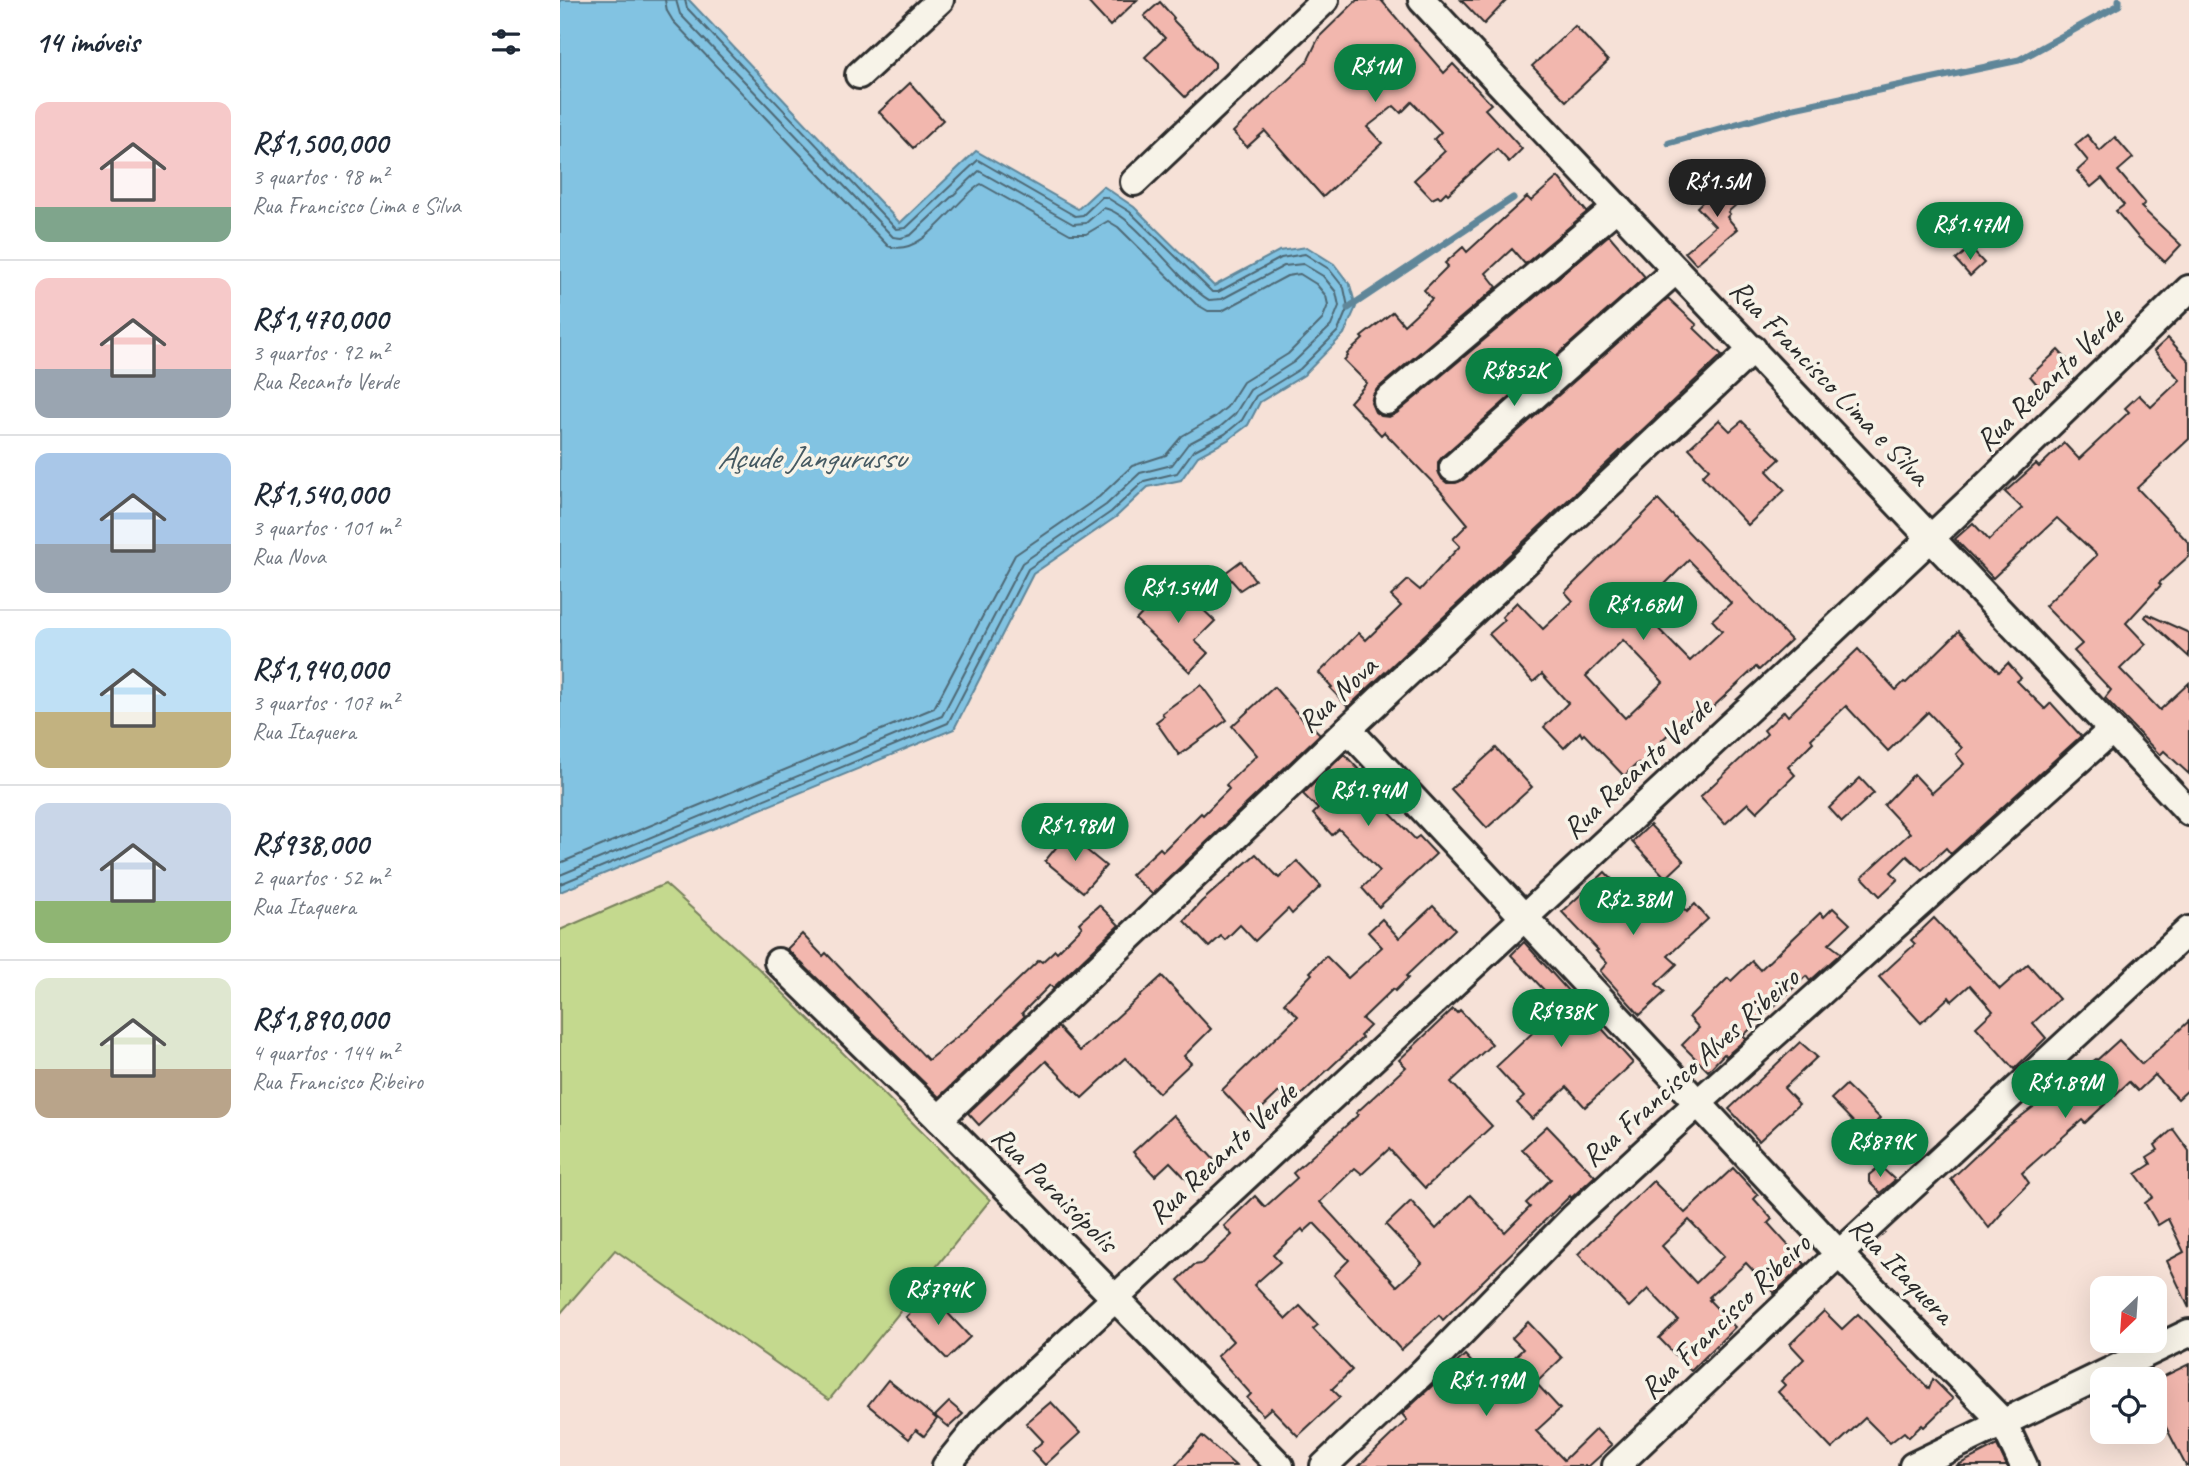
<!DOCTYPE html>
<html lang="pt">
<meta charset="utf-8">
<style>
:root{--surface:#fff;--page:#f2f2f3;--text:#1f2937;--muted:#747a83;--line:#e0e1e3;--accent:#0b8043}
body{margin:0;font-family:Caveat,sans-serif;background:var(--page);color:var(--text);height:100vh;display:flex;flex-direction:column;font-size:26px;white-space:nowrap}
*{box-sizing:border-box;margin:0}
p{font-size:23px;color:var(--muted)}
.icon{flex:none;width:38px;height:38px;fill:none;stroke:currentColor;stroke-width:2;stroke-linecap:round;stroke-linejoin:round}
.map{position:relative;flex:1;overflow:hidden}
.details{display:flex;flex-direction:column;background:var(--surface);width:560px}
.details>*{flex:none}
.needle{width:46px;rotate:205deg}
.tools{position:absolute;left:1530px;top:1276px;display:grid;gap:14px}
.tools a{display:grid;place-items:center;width:77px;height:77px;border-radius:14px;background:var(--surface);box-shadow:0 7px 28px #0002;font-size:35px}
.price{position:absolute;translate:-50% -60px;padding:0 16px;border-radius:24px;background:var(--accent);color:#fff;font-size:23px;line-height:46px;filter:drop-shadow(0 2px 4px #0008)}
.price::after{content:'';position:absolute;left:50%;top:42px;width:21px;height:16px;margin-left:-10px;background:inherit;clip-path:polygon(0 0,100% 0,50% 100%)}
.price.selected{background:#222;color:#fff}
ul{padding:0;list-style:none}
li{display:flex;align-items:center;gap:21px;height:175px;padding:0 35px}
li+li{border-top:2px solid var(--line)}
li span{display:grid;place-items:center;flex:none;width:196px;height:140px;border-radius:14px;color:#555}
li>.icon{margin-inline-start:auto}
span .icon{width:84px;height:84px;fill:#fffc;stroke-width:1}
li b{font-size:30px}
h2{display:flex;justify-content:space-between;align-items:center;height:84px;padding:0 35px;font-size:30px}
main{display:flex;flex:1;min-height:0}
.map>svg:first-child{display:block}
</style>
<main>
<section class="details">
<h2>14 imóveis<svg class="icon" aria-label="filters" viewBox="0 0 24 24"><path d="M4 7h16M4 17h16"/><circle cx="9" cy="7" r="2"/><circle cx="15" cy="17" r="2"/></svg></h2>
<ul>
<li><span style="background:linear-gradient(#f6c9c9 75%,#7fa58c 0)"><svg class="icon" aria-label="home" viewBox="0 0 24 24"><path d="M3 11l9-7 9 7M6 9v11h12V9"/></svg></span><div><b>R$1,500,000</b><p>3 quartos · 98 m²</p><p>Rua Francisco Lima e Silva</p></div></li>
<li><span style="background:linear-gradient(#f6c9c9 65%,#9aa5b1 0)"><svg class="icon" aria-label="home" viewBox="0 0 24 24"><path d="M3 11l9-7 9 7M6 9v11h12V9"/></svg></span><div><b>R$1,470,000</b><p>3 quartos · 92 m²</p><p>Rua Recanto Verde</p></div></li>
<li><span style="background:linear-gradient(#a9c7e8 65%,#9aa5b1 0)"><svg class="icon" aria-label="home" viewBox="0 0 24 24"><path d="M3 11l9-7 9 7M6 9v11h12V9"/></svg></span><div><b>R$1,540,000</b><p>3 quartos · 101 m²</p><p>Rua Nova</p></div></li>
<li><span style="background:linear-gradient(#bfe0f5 60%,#c2b280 0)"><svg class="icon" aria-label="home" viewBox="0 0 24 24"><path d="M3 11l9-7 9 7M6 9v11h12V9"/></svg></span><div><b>R$1,940,000</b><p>3 quartos · 107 m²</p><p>Rua Itaquera</p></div></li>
<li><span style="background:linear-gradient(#c9d6e8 70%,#8fb573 0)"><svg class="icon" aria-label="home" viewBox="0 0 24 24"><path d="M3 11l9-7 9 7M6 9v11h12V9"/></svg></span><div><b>R$938,000</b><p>2 quartos · 52 m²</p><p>Rua Itaquera</p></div></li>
<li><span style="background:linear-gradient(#dfe7d0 65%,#b9a48a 0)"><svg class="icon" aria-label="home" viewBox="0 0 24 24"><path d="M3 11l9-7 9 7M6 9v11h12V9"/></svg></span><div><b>R$1,890,000</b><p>4 quartos · 144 m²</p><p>Rua Francisco Ribeiro</p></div></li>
</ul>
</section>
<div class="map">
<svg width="1629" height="1466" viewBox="0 0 1629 1466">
<rect width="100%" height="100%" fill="#f6e1d7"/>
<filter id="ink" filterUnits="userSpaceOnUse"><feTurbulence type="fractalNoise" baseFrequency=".0143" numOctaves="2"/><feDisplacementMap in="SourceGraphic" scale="14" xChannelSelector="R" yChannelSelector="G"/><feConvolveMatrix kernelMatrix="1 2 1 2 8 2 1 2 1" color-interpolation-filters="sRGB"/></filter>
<g filter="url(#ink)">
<path fill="#c4d98e" stroke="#78825c" stroke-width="2" d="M 105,884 L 198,968 L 430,1200 L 269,1400 L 55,1250 L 0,1314 L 0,930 Z"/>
<path fill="#82c3e2" stroke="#5f8699" stroke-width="2" d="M 0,0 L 129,0 L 340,223 L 416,151 L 518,209 L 543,186 L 574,207 L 654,286 L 719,251 L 747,247 L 774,264 L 790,285 L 796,307 L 784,334 L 744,375 L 700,402 L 688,425 L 668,440 L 638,456 L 621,480 L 588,487 L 556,517 L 473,574 L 394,729 L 0,892 Z"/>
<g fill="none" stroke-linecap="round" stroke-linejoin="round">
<g stroke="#4e6874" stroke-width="2">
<path d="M 0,863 L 374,708 L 455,555 L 539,497 L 572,466 L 606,455 L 622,436 L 655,417 L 667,407 L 683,382 L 728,354 L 762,320 L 768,305 L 766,296 L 756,284 L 740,274 L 727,276 L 662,311 L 648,311 L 636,304 L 558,227 L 548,221 L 526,234 L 510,234 L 421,184 C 394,200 363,259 328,246 L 113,21 L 107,11 L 105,0"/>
<path d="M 0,875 L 382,716 L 462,563 L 546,505 L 580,473 L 612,465 L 628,444 L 660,427 L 675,414 L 690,390 L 734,362 L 771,326 L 779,306 L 776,292 L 763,276 L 743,264 L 724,266 L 662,299 L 649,300 C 620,284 572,211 543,208 L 526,223 L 513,224 L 419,171 L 351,235 L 341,238 L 333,237 L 120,14 L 116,0"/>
<path d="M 0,884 L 388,723 L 468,569 L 551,512 L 584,481 L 617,473 L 633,451 L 665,434 L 682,420 L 696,396 L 740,369 L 778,331 L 788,307 L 784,288 L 769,269 L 745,254 L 721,258 L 658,292 L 652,292 L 570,212 L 546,197 L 542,197 L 523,215 L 515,216 L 418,160 L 346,228 L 336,229 L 127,8 L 125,0"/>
</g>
<g stroke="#5f8699" stroke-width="7">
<path d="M 1109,143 L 1234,108 L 1459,60 L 1559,5 L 1559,0"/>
<path d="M 788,308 L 953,198"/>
</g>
</g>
<g fill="#f2b7ae" stroke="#2b2b2b" stroke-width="2" fill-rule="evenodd">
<path d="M 526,0 L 577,0 L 550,26 Z"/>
<path d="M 797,0 L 821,0 L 884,73 L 893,64 L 931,104 L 925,109 L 962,149 L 949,162 L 937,149 L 888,194 L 886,192 L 880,198 L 878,196 L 872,199 L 854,180 L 885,151 L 874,139 L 881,132 L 852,102 L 841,113 L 834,106 L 807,127 L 822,143 L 763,197 L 705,131 L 687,147 L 673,132 L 747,62 L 759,37 Z"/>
<path d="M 901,0 L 947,0 L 924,24 Z"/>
<path d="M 600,2 L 614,18 L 613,20 L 655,63 L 655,67 L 625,97 L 585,57 L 605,38 L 584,16 Z"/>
<path d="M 1015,26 L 1048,61 L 1006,101 L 972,66 Z"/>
<path d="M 350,83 L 383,120 L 353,148 L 319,112 Z"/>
<path d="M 1527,135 L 1540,151 L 1555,137 L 1573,158 L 1558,171 L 1585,203 L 1581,207 L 1621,245 L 1605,262 L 1577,236 L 1556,211 L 1564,205 L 1542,178 L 1531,187 L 1517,171 L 1528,161 L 1515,145 Z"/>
<path d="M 998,177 L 1027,212 L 965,264 L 952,249 L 926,273 L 937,287 L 817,389 L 813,395 L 811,403 L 815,412 L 821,416 L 829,417 L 837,413 L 1049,235 L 1085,277 L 883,456 L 878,462 L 878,470 L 882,479 L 887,483 L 895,483 L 903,480 L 1108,298 L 1137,325 L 1134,328 L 1162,355 L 788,707 L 770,688 L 772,687 L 759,673 L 799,633 L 806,640 L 841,606 L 831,596 L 848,580 L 860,590 L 900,546 L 893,539 L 908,524 L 878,488 L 824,432 L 821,435 L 790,402 L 807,383 L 784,360 L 788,356 L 787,354 L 803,339 L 801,337 L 833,312 L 844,325 L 872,299 L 864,290 L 888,266 L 885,263 L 903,247 L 907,252 L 967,197 L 971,201 Z"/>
<path d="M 1169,177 L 1186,196 L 1168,212 L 1170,214 L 1167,217 L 1177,229 L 1136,264 L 1125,252 L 1155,226 L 1137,207 Z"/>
<path d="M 1410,248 L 1424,263 L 1410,276 L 1396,260 Z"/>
<path d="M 1608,338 L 1629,361 L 1629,439 L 1577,488 L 1629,543 L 1629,556 L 1599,583 L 1601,585 L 1566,623 L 1586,644 L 1560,669 L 1600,710 L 1629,683 L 1629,774 L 1604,751 L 1600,755 L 1545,698 L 1551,690 L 1514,651 L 1522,644 L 1485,606 L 1537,555 L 1497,518 L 1433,578 L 1395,539 L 1413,523 L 1429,540 L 1462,508 L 1445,492 L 1476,464 L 1479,467 L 1504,443 L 1519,459 L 1569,412 L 1565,408 L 1579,395 L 1591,407 L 1620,380 L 1594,351 Z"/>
<path d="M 1498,350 L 1514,367 L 1485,394 L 1470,376 Z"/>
<path d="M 1159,420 L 1170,431 L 1182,421 L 1220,459 L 1207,471 L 1225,490 L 1188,525 L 1142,476 L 1149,469 L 1129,448 Z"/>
<path d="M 1098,500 L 1231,640 L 1199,670 L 1196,667 L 1139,720 L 1131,712 L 1094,748 L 1101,757 L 1086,772 L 1078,763 L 1064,776 L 1024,734 L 1022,736 L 1020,732 L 1004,748 L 984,727 L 1008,703 L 982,674 L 973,682 L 929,634 L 945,620 L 942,617 L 957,602 L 983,629 L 1013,601 L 1005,592 ZM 1129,560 L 1171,603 L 1152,620 L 1162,631 L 1130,661 L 1082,612 L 1099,594 L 1097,592 ZM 1063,640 L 1103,682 L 1065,718 L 1026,676 Z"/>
<path d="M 681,561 L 695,580 L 680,590 L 665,573 Z"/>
<path d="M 613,581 L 655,621 L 635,641 L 648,653 L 630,672 L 576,620 Z"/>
<path d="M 1587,614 L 1629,633 L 1629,657 L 1585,617 Z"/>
<path d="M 1399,631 L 1439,672 L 1448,663 L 1461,678 L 1457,681 L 1485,709 L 1491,703 L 1521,736 L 1391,854 L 1386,848 L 1362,870 L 1347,856 L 1331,872 L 1338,879 L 1320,896 L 1302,877 L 1350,833 L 1324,805 L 1354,774 L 1372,793 L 1404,764 L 1396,754 L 1402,748 L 1368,712 L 1328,751 L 1286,706 L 1251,739 L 1253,742 L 1228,767 L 1235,775 L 1197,812 L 1188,803 L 1165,824 L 1140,797 L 1207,734 L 1204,730 L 1224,711 L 1228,716 L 1298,649 L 1336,690 L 1344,682 L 1346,683 Z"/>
<path d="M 641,685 L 667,720 L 619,755 L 596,722 L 604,716 L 602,713 Z"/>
<path d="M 714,687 L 744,721 L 745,719 L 760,734 L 592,894 L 571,875 L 600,848 L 603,851 L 641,813 L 643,815 L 669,789 L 666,785 L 697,755 L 672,726 Z"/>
<path d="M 936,748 L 972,787 L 927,828 L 891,789 Z"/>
<path d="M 784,754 L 803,774 L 799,778 L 819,798 L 817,800 L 855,839 L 859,836 L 876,854 L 819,907 L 802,888 L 820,871 L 779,829 L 772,835 L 753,814 L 758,809 L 743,794 Z"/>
<path d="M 1300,778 L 1314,793 L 1282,822 L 1269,808 Z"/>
<path d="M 1090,825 L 1124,861 L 1106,878 L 1072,842 Z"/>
<path d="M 507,834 L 546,866 L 523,892 L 485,861 Z"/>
<path d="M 696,854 L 719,878 L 737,861 L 761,886 L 732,914 L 728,909 L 695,941 L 680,925 L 665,940 L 661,936 L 649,947 L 624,921 L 641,902 Z"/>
<path d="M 1045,872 L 1076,905 L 1078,903 L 1082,907 L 1104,887 L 1127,912 L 1135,904 L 1148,919 L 1108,956 L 1117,964 L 1096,984 L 1105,992 L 1080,1015 L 1040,971 L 1047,963 L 1036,951 L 1038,950 L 1002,912 Z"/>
<path d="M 539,905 L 559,925 L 493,988 L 490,985 L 462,1013 L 465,1016 L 379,1097 L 227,949 L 242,934 L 263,956 L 266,953 L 368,1060 L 407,1029 L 479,960 L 482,962 L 495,950 L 497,952 L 522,927 L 519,923 Z"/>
<path d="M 873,906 L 895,929 L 846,976 L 848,978 L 835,991 L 833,989 L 802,1019 L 810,1026 L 800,1036 L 802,1038 L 731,1104 L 719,1092 L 690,1120 L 662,1090 L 738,1016 L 724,1003 L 752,974 L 750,972 L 766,956 L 788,978 L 822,947 L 808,932 L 822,919 L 839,938 Z"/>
<path d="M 1273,908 L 1290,924 L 1269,944 L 1281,953 L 1250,981 L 1246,976 L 1183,1036 L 1186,1039 L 1166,1056 L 1164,1054 L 1148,1071 L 1122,1045 L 1139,1028 L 1129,1017 L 1168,978 L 1171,981 L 1192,961 L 1200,970 L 1260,913 L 1264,917 Z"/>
<path d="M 1374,918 L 1440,989 L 1468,964 L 1499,999 L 1473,1023 L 1486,1038 L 1454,1069 L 1416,1027 L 1433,1011 L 1410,985 L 1392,1001 L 1389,997 L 1361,1023 L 1319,977 L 1355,944 L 1351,940 Z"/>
<path d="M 964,942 L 1073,1063 L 1025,1107 L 1007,1087 L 972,1119 L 957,1103 L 964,1097 L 936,1067 L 1000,1007 L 951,955 Z"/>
<path d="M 602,976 L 651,1029 L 624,1056 L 631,1063 L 599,1093 L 565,1058 L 522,1098 L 486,1061 L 419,1125 L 408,1113 L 498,1027 L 520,1051 Z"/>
<path d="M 893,1009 L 897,1013 L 900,1010 L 932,1044 L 891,1082 L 932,1126 L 865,1188 L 829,1149 L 802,1174 L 795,1168 L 760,1202 L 837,1286 L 862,1263 L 826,1225 L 851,1201 L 876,1229 L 910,1195 L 945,1232 L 970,1207 L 966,1203 L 991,1179 L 962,1149 L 987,1126 L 1035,1176 L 1011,1198 L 1010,1196 L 883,1320 L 879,1315 L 841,1350 L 774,1275 L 789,1260 L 754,1223 L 744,1232 L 742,1229 L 713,1255 L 720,1262 L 694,1285 L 726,1319 L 740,1306 L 758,1325 L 753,1329 L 792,1370 L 772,1389 L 780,1397 L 738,1436 L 711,1408 L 703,1415 L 687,1398 L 691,1394 L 657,1356 L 673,1341 L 618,1280 L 634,1265 L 641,1264 L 672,1235 L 664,1226 L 695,1196 L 705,1207 L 737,1178 L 733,1173 L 798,1115 L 796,1113 L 846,1067 L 839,1060 Z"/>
<path d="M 1629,1021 L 1629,1089 L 1618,1099 L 1595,1075 L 1578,1091 L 1569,1082 L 1525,1123 L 1522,1120 L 1462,1173 L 1469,1183 L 1441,1211 L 1442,1213 L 1429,1228 L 1391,1179 L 1442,1131 L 1490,1094 L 1491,1096 L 1525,1067 L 1536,1059 L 1537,1060 L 1559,1040 L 1582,1064 Z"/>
<path d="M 1240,1042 L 1257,1057 L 1224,1088 L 1239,1104 L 1199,1141 L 1169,1109 Z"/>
<path d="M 1286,1085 L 1320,1118 L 1305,1134 L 1271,1099 Z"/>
<path d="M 613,1115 L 657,1163 L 633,1186 L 610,1162 L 595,1176 L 573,1152 Z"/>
<path d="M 1613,1129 L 1629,1151 L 1629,1308 L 1607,1261 L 1624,1252 L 1608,1219 L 1598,1225 L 1585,1203 L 1593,1197 L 1576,1174 L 1591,1164 L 1587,1157 L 1598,1150 L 1595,1145 Z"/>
<path d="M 1320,1166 L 1335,1180 L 1320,1193 L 1309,1182 L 1309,1175 Z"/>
<path d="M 1173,1168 L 1198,1195 L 1194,1199 L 1212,1219 L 1208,1223 L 1245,1264 L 1214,1293 L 1186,1263 L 1149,1297 L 1151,1299 L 1149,1300 L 1175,1327 L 1131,1371 L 1099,1338 L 1118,1320 L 1088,1289 L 1069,1307 L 1018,1254 L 1093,1181 L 1125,1213 ZM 1129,1220 L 1164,1256 L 1136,1283 L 1102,1246 Z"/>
<path d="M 370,1294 L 410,1337 L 387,1359 L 346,1317 Z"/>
<path d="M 1264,1311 L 1282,1329 L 1298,1314 L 1369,1389 L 1373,1379 L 1393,1399 L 1364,1427 L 1362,1425 L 1349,1437 L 1344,1432 L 1330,1443 L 1305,1418 L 1272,1449 L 1218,1392 L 1225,1385 L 1221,1381 L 1244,1359 L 1230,1344 Z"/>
<path d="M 968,1322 L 1002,1358 L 976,1383 L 1000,1409 L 976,1431 L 1004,1460 L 1036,1429 L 1052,1445 L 1029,1466 L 799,1466 L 847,1420 L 842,1414 L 905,1355 L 929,1381 L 963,1349 L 952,1338 Z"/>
<path d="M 1629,1364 L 1629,1466 L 1626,1466 L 1594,1404 L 1594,1381 Z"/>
<path d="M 328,1380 L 377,1419 L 364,1436 L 356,1430 L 349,1439 L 308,1405 Z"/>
<path d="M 389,1402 L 403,1414 L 389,1427 L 375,1416 Z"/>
<path d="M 491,1402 L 520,1433 L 485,1465 L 472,1451 L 483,1441 L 466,1423 Z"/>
<path d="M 642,1436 L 676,1466 L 615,1466 Z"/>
<path d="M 1437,1445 L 1447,1466 L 1396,1466 Z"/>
</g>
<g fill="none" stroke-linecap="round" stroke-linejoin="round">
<g stroke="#2b2b2b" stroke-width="32">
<g id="street">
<path d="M 862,0 C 1115,272 1375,540 1629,812"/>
<path d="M 299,75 L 380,0"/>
<path d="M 574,182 L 765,0"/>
<path d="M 827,401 L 1057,207"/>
<path d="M 893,468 L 1116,270"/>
<path d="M 788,729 L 1279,1254 L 1443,1422 L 1464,1466"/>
<path d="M 218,962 L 379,1119 L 720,1466"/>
<path d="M 379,1119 L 788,729 L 1193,349"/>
<path d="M 386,1466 L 421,1423 L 1253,649 L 1427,485 L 1629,289"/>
<path d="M 764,1466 L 863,1372 L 1014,1217 L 1139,1102 L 1552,730"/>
<path d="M 1056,1466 L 1279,1254 L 1629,930"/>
<path d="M 1353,1466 L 1629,1333"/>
</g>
</g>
<use href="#street" stroke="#f7f3e8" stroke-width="26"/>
</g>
</g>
<g text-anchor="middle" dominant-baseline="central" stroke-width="7" stroke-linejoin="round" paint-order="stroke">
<g font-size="30" fill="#2b2b2b" stroke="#f7f3e8">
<text transform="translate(1489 379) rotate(-44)">Rua Recanto Verde</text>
<text transform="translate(1270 382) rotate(46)">Rua Francisco Lima e Silva</text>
<text transform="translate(777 694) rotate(-43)">Rua Nova</text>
<text transform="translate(1077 768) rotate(-43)">Rua Recanto Verde</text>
<text transform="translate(1130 1067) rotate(-42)">Rua Francisco Alves Ribeiro</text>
<text transform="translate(662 1153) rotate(-43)">Rua Recanto Verde</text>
<text transform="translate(495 1189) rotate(45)">Rua Paraisópolis</text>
<text transform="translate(1342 1270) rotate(46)">Rua Itaquera</text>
<text transform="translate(1165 1316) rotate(-44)">Rua Francisco Ribeiro</text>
</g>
<g font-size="32" font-style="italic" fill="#455962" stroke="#f7f3e8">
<text x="251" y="457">Açude Jangurussu</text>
</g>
</g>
</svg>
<div class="tools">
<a><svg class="needle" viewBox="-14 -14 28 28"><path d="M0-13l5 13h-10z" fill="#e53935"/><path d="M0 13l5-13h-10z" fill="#747a83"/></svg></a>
<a><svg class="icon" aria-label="locate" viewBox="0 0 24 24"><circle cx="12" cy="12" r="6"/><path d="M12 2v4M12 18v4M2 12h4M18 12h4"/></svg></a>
</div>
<b class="price" style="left:815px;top:104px">R$1M</b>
<b class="price selected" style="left:1157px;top:219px">R$1.5M</b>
<b class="price" style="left:1410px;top:262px">R$1.47M</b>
<b class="price" style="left:954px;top:408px">R$852K</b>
<b class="price" style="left:618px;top:625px">R$1.54M</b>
<b class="price" style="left:1083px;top:642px">R$1.68M</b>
<b class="price" style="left:808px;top:828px">R$1.94M</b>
<b class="price" style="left:515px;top:863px">R$1.98M</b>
<b class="price" style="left:1073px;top:937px">R$2.38M</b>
<b class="price" style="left:1001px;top:1049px">R$938K</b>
<b class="price" style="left:1505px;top:1120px">R$1.89M</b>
<b class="price" style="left:1320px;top:1179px">R$879K</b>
<b class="price" style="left:378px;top:1327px">R$794K</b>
<b class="price" style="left:926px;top:1418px">R$1.19M</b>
</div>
</main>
